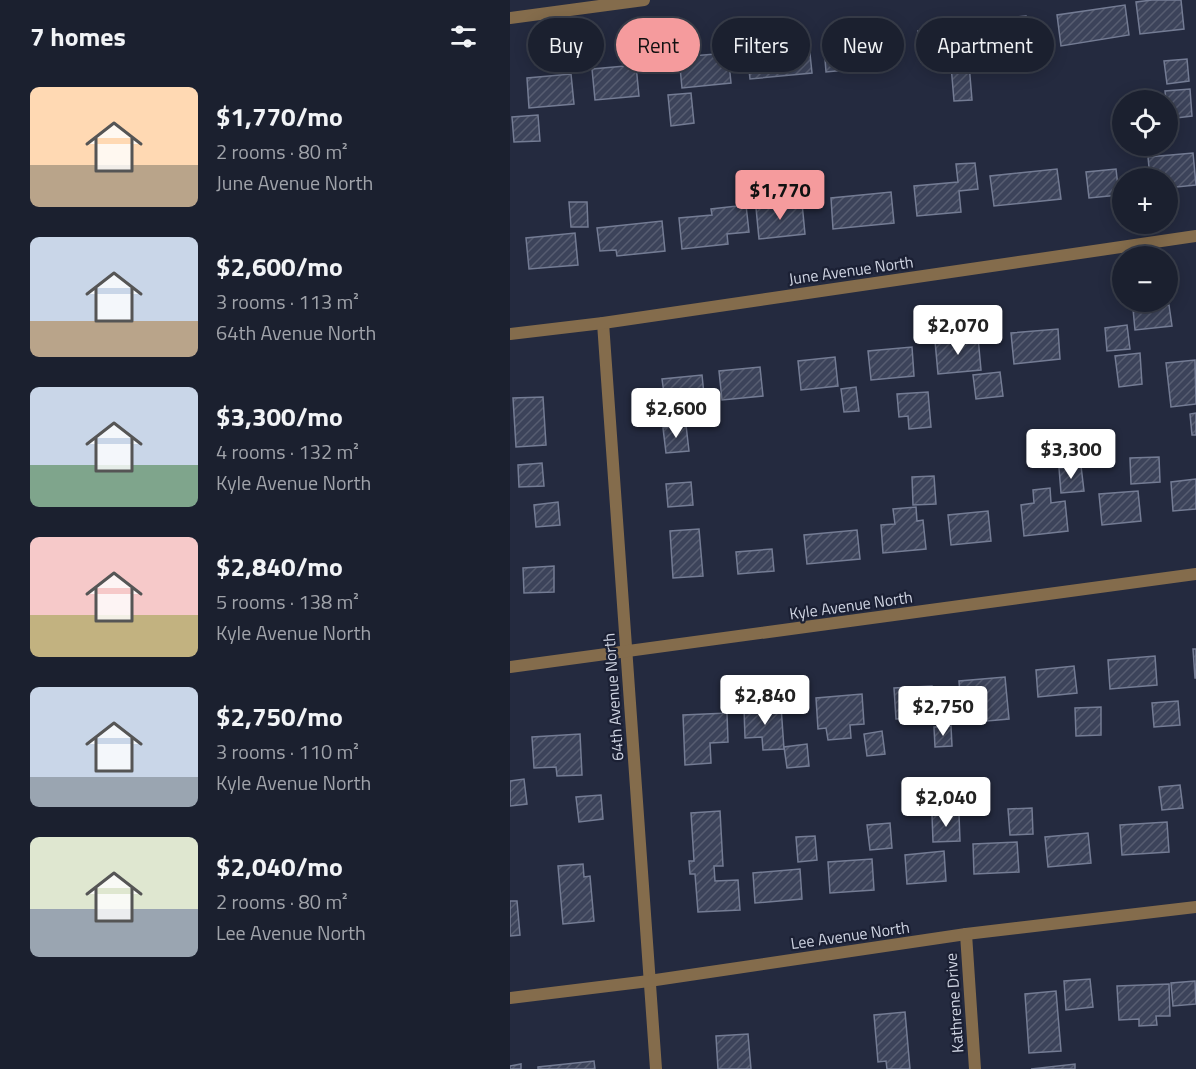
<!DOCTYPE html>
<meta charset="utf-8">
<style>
:root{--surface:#1b202f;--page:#282d3b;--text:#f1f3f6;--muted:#a0a3aa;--line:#393e4b;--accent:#f59b9d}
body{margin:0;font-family:"Titillium Web",sans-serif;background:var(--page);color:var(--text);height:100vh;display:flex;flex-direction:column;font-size:22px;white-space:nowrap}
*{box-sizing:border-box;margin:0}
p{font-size:20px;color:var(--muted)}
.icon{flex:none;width:33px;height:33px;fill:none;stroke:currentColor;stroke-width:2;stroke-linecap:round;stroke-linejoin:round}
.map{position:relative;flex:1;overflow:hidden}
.sheet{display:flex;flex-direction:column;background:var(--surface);width:510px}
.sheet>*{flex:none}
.hud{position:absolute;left:18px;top:18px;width:570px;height:54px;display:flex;gap:12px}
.fabs{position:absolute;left:602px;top:90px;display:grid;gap:12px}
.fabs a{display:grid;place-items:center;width:66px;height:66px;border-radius:50%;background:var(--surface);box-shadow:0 3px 15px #0003,0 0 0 2px var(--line);font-size:30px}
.price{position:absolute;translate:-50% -51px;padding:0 14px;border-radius:6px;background:#fff;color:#222;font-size:20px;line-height:39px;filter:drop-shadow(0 2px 3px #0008)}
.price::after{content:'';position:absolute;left:50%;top:36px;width:18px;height:14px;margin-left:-9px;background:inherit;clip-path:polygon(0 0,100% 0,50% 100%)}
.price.active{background:var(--accent);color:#111}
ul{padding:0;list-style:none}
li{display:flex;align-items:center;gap:18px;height:150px;padding:0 30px}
li span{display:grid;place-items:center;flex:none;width:168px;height:120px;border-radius:9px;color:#555}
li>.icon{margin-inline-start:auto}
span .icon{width:72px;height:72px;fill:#fffc;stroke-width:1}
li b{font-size:26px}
h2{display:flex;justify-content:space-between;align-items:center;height:72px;padding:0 30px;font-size:26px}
.tag{padding:0 21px;border-radius:27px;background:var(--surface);box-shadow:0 3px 15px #0003,0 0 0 2px var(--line);font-size:21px;line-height:54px}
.tag.active{background:var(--accent);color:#111}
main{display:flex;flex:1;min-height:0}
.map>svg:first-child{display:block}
</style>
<main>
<section class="sheet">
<h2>7 homes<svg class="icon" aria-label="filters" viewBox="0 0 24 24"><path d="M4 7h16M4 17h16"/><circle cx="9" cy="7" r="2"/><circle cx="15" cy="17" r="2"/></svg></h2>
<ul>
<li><span style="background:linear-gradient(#ffd9b3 65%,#b9a48a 0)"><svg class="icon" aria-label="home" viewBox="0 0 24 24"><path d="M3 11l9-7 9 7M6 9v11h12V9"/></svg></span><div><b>$1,770/mo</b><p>2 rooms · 80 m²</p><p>June Avenue North</p></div></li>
<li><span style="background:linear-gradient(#c9d6e8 70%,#b9a48a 0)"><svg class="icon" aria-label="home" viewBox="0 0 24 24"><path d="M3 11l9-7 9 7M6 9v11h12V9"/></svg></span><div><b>$2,600/mo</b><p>3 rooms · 113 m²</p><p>64th Avenue North</p></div></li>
<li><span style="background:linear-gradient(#c9d6e8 65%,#7fa58c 0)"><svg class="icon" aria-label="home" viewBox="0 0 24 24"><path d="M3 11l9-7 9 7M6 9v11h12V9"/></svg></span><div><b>$3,300/mo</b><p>4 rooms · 132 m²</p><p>Kyle Avenue North</p></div></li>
<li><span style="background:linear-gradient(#f6c9c9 65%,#c2b280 0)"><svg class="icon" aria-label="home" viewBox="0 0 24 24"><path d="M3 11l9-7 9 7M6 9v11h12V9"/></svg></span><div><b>$2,840/mo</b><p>5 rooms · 138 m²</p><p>Kyle Avenue North</p></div></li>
<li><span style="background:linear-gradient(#c9d6e8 75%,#9aa5b1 0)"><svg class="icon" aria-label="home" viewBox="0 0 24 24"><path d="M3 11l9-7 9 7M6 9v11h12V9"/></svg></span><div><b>$2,750/mo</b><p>3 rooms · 110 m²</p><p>Kyle Avenue North</p></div></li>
<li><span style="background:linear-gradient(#dfe7d0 60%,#9aa5b1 0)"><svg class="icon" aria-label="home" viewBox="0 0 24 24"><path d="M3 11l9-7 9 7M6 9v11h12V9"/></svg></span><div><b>$2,040/mo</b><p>2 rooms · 80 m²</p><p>Lee Avenue North</p></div></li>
</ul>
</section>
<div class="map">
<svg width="686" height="1069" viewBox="0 0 686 1069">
<defs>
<pattern id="building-hatch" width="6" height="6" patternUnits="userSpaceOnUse" patternTransform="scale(1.5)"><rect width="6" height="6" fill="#3c435a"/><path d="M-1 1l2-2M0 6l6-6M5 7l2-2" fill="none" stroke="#575d71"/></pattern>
</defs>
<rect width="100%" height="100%" fill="#242a3f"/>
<g fill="url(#building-hatch)" stroke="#747c94" stroke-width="1.5">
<path d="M 642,0 L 671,0 L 674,29 L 630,34 L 626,2 Z"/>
<path d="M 615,5 L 619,35 L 551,46 L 547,15 Z"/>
<path d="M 516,16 L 519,49 L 469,54 L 466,21 Z"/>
<path d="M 439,28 L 442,59 L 411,62 L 408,31 Z"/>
<path d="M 539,31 L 541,58 L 523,60 L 520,32 Z"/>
<path d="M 365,41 L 368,67 L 316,72 L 314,46 Z"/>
<path d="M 299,44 L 302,73 L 240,79 L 237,50 Z"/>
<path d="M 218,53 L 221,83 L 172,88 L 169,57 Z"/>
<path d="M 677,59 L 679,81 L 657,84 L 654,61 Z"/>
<path d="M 459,64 L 462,100 L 444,101 L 441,65 Z"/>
<path d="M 126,65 L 129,96 L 85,100 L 82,69 Z"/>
<path d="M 61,74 L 64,104 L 19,108 L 17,78 Z"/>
<path d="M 680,89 L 682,116 L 658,119 L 655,91 Z"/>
<path d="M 181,93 L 184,123 L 161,126 L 158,95 Z"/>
<path d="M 28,115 L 30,141 L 4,142 L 2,117 Z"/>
<path d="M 683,153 L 686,185 L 657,188 L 657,178 L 640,178 L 638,157 Z"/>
<path d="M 465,163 L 468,189 L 449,191 L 451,212 L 407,216 L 404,186 L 448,182 L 446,164 Z"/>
<path d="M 547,169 L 551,199 L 484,206 L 480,176 Z"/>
<path d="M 606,169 L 609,195 L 579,198 L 576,172 Z"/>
<path d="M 381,192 L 384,223 L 323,229 L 321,198 Z"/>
<path d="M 59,202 L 77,202 L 78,227 L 61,227 Z"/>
<path d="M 292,203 L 295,234 L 249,239 L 246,208 Z"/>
<path d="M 236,205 L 239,232 L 217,234 L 218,244 L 172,249 L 169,218 L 202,215 L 201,209 Z"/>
<path d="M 152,221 L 155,251 L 107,256 L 106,250 L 90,251 L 87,228 Z"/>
<path d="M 65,233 L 68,265 L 19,269 L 16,238 Z"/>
<path d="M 659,305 L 662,326 L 625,330 L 623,309 Z"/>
<path d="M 617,325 L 620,349 L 597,351 L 595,328 Z"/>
<path d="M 548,329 L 550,359 L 504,364 L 501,333 Z"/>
<path d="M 468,337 L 471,370 L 428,374 L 425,341 Z"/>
<path d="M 402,347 L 404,376 L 361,380 L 358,351 Z"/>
<path d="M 630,353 L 632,384 L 609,387 L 605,356 Z"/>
<path d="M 325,357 L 328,386 L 291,390 L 288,361 Z"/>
<path d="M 685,360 L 686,404 L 661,407 L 656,363 Z"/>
<path d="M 250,367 L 253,396 L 212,400 L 209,371 Z"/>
<path d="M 490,372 L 493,396 L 466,399 L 463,375 Z"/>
<path d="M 192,375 L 195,404 L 156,408 L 152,379 Z"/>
<path d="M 346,387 L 349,411 L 334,412 L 331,389 Z"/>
<path d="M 418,392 L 421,427 L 399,429 L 398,416 L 389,417 L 387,394 Z"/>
<path d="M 33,397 L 36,445 L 6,447 L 3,398 Z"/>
<path d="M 686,413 L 686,435 L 682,435 L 680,414 Z"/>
<path d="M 176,425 L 179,451 L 156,453 L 153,428 Z"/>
<path d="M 649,457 L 650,482 L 621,484 L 620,458 Z"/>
<path d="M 32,463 L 34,486 L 9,487 L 8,465 Z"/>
<path d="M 571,466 L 574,491 L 551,493 L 549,468 Z"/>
<path d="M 424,476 L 426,504 L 403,505 L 402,477 Z"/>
<path d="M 686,479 L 686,509 L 663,511 L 661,482 Z"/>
<path d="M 181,482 L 183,505 L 158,507 L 156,484 Z"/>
<path d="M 540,488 L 541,503 L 555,501 L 558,531 L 514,536 L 511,505 L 524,503 L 523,490 Z"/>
<path d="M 628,491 L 631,521 L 592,525 L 589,494 Z"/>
<path d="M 48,502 L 50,525 L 26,527 L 24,505 Z"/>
<path d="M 406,507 L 407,521 L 413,520 L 416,549 L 373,553 L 371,525 L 385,524 L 383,509 Z"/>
<path d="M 478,511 L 481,541 L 441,545 L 438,515 Z"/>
<path d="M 189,529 L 193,576 L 163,578 L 160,531 Z"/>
<path d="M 347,530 L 350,559 L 297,564 L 294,535 Z"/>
<path d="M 262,549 L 264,571 L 228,574 L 226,552 Z"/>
<path d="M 44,566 L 44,592 L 14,593 L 13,568 Z"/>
<path d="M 683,649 L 686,649 L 686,678 L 685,678 Z"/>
<path d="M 645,656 L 647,685 L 600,689 L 598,660 Z"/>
<path d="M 564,666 L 567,693 L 528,697 L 526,670 Z"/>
<path d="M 495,677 L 499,719 L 477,721 L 476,708 L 451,710 L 449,681 Z"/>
<path d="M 422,686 L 424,717 L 386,719 L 384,688 Z"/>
<path d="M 352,694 L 354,724 L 340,725 L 341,738 L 318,740 L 316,728 L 308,729 L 306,698 Z"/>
<path d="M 668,701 L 670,725 L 644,727 L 642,703 Z"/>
<path d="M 271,706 L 274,749 L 253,750 L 252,737 L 235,738 L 234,708 Z"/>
<path d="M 591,707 L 591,735 L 566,736 L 565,708 Z"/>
<path d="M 217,713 L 218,742 L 200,743 L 201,763 L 175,765 L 173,715 Z"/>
<path d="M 441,726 L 442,746 L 425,747 L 424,727 Z"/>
<path d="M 372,731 L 375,754 L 357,756 L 354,734 Z"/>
<path d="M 70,734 L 72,775 L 47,776 L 46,767 L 24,768 L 22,737 Z"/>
<path d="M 297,744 L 299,766 L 277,768 L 274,747 Z"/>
<path d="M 14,779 L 17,804 L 0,806 L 0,781 Z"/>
<path d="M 670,785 L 673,808 L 652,810 L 649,787 Z"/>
<path d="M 91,795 L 93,819 L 69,822 L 66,797 Z"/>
<path d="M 522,808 L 523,834 L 500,835 L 498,809 Z"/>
<path d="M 210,811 L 213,866 L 204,866 L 205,881 L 228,880 L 230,910 L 188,912 L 185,874 L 180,874 L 179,861 L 184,861 L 181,813 Z"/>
<path d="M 449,814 L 450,841 L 423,842 L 422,815 Z"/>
<path d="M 657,822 L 659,852 L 612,855 L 610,825 Z"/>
<path d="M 380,823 L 382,848 L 360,850 L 357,825 Z"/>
<path d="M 578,833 L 581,863 L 538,867 L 535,837 Z"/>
<path d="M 305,836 L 307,860 L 288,862 L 286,837 Z"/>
<path d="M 507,842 L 509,872 L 464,874 L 463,844 Z"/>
<path d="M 434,851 L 436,881 L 397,884 L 395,855 Z"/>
<path d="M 362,859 L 364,890 L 320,893 L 318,862 Z"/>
<path d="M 73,864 L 74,877 L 80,876 L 84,921 L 53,924 L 48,866 Z"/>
<path d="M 290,869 L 292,899 L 245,903 L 243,873 Z"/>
<path d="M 0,901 L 7,901 L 10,935 L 0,936 Z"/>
<path d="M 580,979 L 583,1007 L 556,1010 L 554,981 Z"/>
<path d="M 685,981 L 686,1004 L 663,1006 L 661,983 Z"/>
<path d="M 659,984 L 660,1016 L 646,1016 L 647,1025 L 629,1026 L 629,1019 L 609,1020 L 607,986 Z"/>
<path d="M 546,991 L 551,1051 L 519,1053 L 515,994 Z"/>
<path d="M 395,1012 L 400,1069 L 377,1069 L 376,1061 L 368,1062 L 364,1015 Z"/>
<path d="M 238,1034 L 241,1069 L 208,1069 L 206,1036 Z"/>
<path d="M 84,1061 L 85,1069 L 28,1069 L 28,1067 Z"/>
<path d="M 11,1064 L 11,1069 L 0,1069 L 0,1066 Z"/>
<path d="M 565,1064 L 565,1069 L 521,1069 Z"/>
</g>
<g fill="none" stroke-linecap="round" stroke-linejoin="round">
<g stroke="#846c4c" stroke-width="12">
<path d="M 0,18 L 134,0"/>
<path d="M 93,323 L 146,1069"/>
<path d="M 0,334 L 93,323 L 686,236"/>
<path d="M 0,667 L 686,574"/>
<path d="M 456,934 L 465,1069"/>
<path d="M 0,998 L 139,981 L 456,934 L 686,907"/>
</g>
</g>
<g text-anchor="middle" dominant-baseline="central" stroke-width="4.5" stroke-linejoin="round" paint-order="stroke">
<g font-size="16" fill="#cfd4e2" stroke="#1b2034">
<text transform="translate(341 270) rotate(-8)">June Avenue North</text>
<text transform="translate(341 605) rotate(-8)">Kyle Avenue North</text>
<text transform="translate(103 697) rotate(-94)">64th Avenue North</text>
<text transform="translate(340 935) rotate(-8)">Lee Avenue North</text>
<text transform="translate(444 1003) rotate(-94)">Kathrene Drive</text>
</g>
</g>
</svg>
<div class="fabs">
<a><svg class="icon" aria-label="locate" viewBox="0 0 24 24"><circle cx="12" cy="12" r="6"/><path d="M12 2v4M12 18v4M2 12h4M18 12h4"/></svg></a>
<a>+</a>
<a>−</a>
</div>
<b class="price active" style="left:270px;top:221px">$1,770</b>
<b class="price" style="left:448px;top:356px">$2,070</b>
<b class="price" style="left:166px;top:439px">$2,600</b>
<b class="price" style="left:561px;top:480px">$3,300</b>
<b class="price" style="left:255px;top:726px">$2,840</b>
<b class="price" style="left:433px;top:737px">$2,750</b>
<b class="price" style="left:436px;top:828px">$2,040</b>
<div class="hud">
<a class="tag">Buy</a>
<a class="tag active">Rent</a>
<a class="tag">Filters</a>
<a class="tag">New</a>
<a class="tag">Apartment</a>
</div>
</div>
</main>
